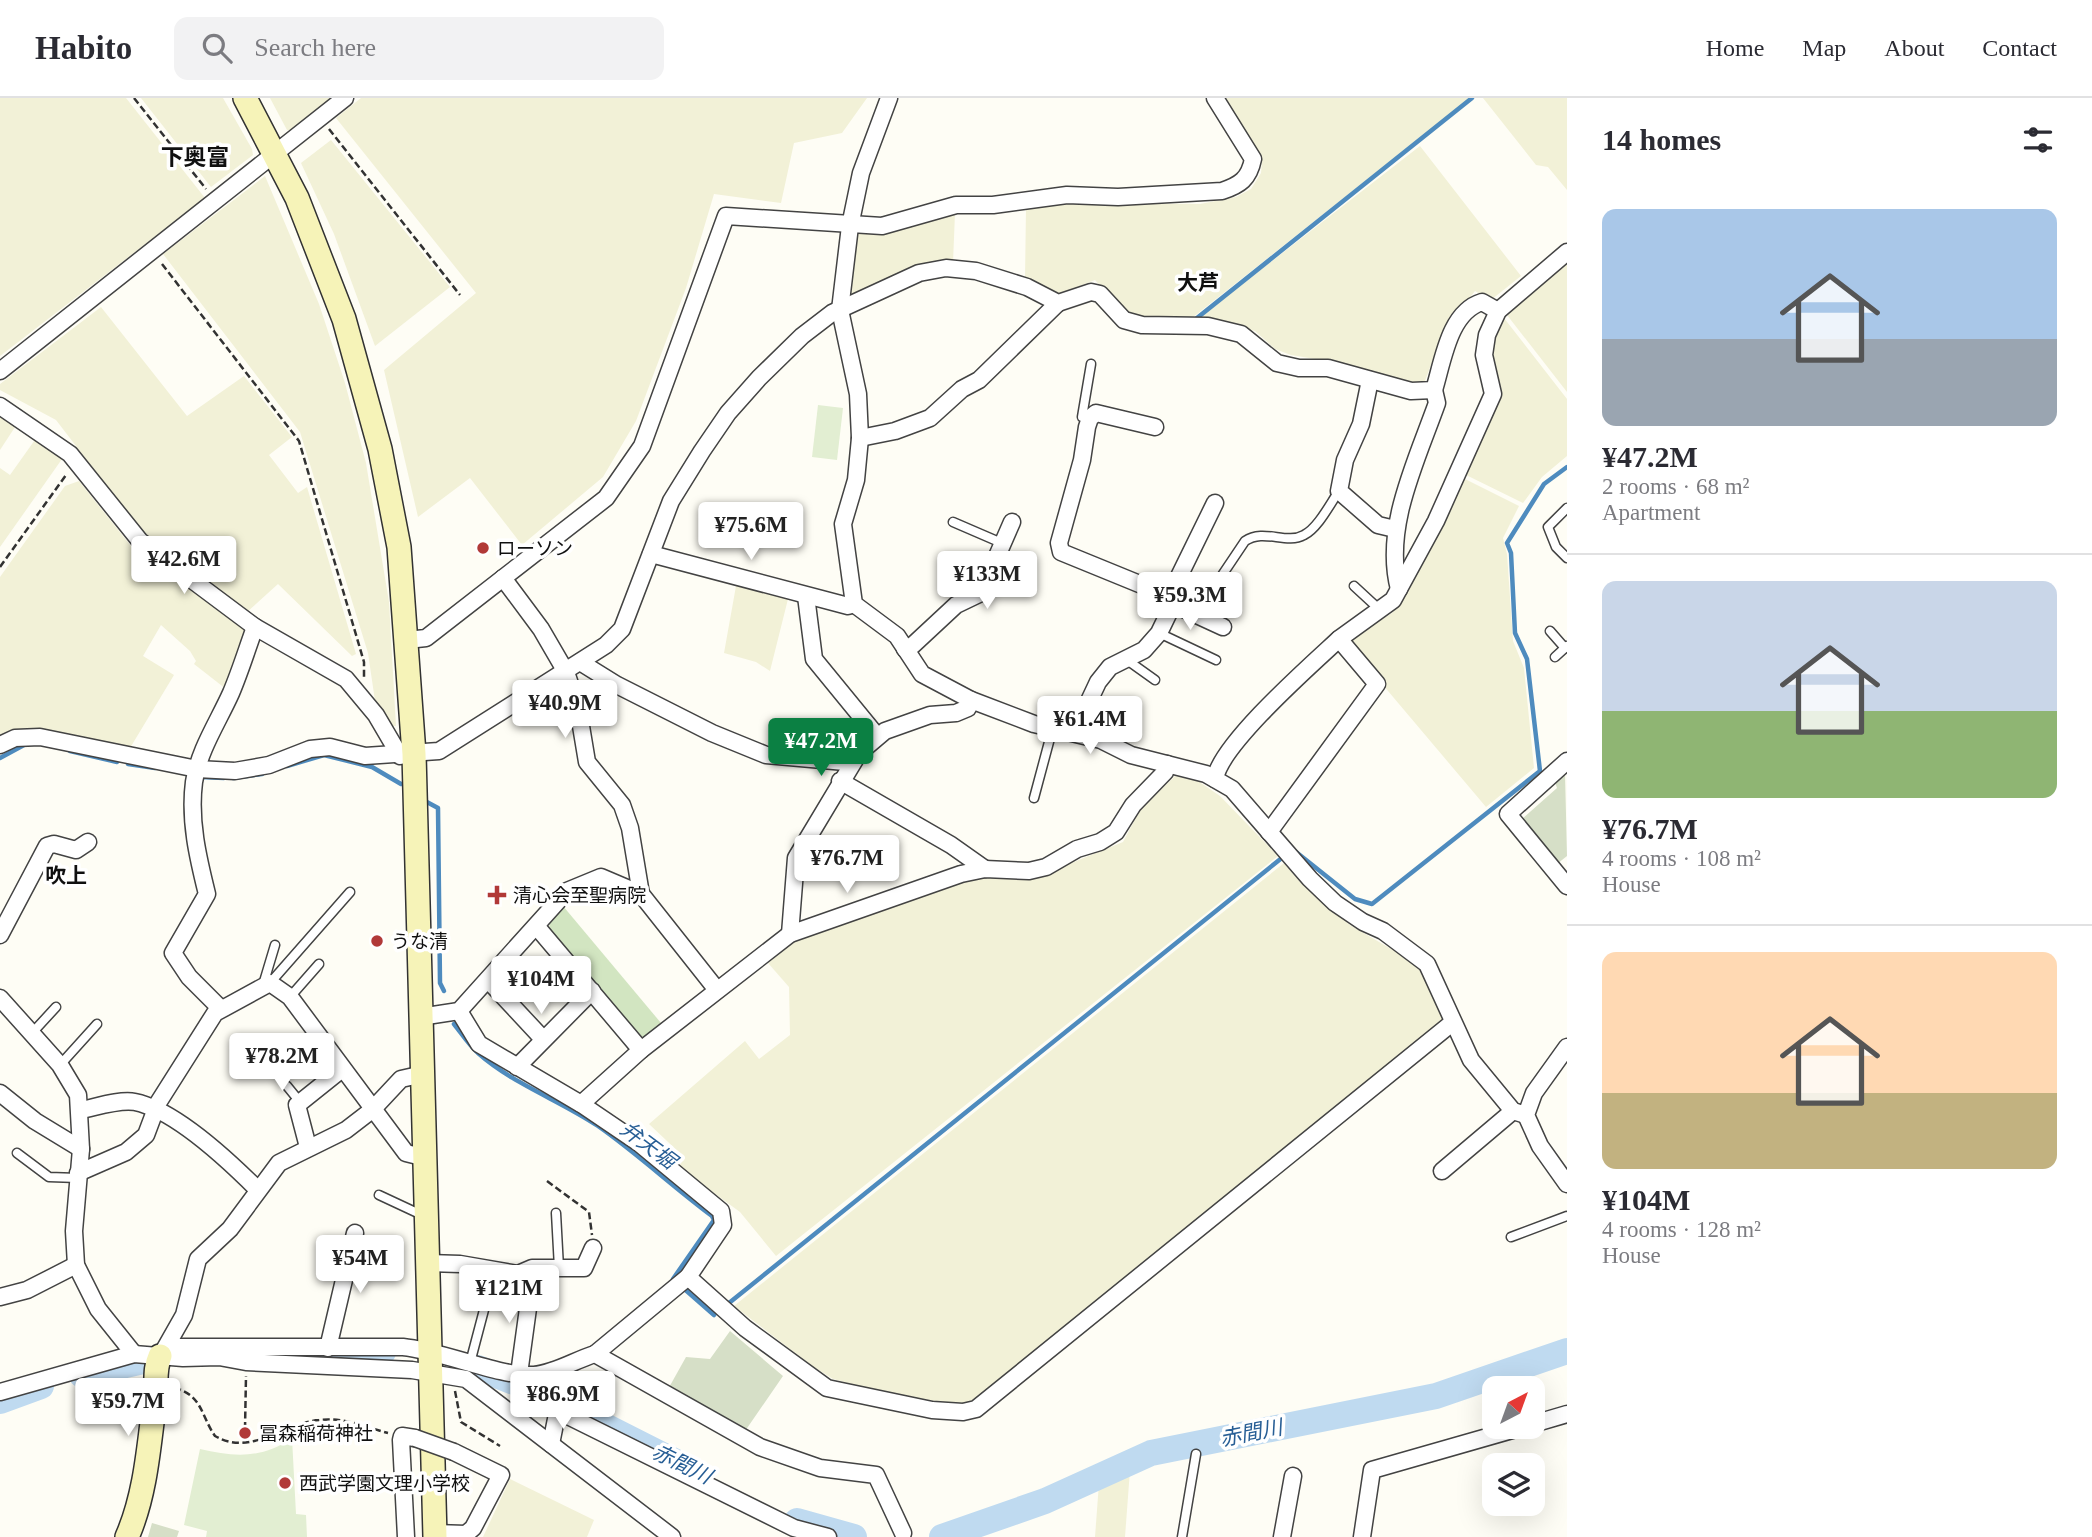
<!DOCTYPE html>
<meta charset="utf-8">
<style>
:root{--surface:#fff;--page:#f2f2f3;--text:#2b2b33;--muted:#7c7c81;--line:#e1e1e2;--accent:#0b8043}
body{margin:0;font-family:"Times New Roman","Noto Sans JP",serif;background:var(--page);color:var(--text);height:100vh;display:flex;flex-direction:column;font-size:26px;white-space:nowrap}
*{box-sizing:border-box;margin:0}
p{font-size:23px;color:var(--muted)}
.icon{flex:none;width:38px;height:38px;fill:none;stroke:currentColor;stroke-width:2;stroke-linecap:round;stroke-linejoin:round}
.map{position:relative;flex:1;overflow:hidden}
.sheet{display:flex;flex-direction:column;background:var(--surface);width:525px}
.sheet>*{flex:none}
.needle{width:46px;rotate:41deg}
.buttons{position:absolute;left:1482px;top:1278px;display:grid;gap:14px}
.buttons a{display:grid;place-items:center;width:63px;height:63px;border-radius:14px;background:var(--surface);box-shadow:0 7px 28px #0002;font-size:35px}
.price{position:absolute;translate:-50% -60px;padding:0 16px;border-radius:7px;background:#fff;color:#222;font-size:23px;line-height:46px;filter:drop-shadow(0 2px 4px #0008)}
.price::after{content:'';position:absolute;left:50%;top:42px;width:21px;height:16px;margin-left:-10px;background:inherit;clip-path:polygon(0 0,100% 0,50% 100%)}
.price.selected{background:var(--accent);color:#fff}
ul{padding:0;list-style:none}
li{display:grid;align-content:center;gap:14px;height:371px;padding:0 35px}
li+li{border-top:2px solid var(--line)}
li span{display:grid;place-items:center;height:217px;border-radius:14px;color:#555}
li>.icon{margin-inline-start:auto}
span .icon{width:126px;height:126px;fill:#fffc;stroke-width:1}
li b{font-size:30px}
h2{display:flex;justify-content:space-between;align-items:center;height:84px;padding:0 35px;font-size:30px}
header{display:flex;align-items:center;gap:42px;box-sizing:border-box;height:98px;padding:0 35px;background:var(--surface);border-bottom:2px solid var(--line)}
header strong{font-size:33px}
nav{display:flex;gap:38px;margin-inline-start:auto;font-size:24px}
.search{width:490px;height:63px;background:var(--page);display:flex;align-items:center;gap:18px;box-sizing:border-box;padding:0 24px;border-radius:14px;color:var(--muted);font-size:26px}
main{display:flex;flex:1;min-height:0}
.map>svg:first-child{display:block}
</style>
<header>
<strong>Habito</strong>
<div class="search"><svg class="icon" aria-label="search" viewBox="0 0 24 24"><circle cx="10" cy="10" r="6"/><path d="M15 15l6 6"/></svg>Search here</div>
<nav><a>Home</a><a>Map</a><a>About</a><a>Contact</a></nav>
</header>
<main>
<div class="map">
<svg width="1567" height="1439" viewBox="0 0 1567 1439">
<rect width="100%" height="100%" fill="#fefdf5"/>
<g fill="#f2f1d7">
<path d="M 0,0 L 126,0 L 205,100 L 0,258 Z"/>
<path d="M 141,0 L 223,0 L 252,51 L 253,57 L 211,89 Z"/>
<path d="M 270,0 L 331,0 L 291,32 L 287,32 Z"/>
<path d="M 361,0 L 867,0 L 842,35 L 794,45 L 781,105 L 714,96 L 686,190 L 636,323 L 603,379 L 522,447 L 470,380 L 418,419 L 384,272 L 476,195 L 336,20 Z"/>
<path d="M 1222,0 L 1470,0 L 1192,220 L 1135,220 L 1123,213 L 1095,182 L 1059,196 L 1025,180 L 1026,110 L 1066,105 L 1200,106 L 1236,99 L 1251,91 L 1261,75 L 1262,63 Z"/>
<path d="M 1483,0 L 1567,0 L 1567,92 L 1548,69 L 1536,67 Z"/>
<path d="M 331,42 L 450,189 L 375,248 L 334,136 L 301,65 Z"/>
<path d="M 1420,48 L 1521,178 L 1491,202 L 1475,193 L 1443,234 L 1425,283 L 1411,286 L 1345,266 L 1291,257 L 1275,251 L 1255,233 L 1218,223 L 1195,223 Z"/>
<path d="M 265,78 L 319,206 L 345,285 L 366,365 L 389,504 L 396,628 L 393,628 L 375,603 L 368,555 L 300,334 L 163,156 Z"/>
<path d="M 955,115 L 953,165 L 849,200 L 857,136 L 891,134 Z"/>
<path d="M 1567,164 L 1567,294 L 1507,217 L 1508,211 Z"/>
<path d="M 101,209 L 187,318 L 244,278 L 292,339 L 269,357 L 298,395 L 307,389 L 356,556 L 352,558 L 278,486 L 246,515 L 146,439 L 56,322 L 0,292 L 0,286 Z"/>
<path d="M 1504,220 L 1567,301 L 1567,358 L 1542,379 L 1523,405 L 1464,376 L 1500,289 L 1492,256 L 1493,238 Z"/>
<path d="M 0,316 L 17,326 L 0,352 Z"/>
<path d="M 37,339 L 62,361 L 0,449 L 0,370 L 10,377 Z"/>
<path d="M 1463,380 L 1519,408 L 1503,440 L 1507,456 L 1513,543 L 1524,570 L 1534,670 L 1486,709 L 1350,548 L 1349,542 L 1392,515 L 1400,505 Z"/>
<path d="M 79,383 L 131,448 L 245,530 L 247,534 L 226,591 L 194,566 L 196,563 L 190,553 L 161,527 L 143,558 L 174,577 L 130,650 L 0,642 L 0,479 L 65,388 Z"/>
<path d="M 736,488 L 788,501 L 770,573 L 756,564 L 724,555 Z"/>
<path d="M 1175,678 L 1198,683 L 1220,698 L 1278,758 L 776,1158 L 740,1114 L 678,1069 L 685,1060 L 649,1026 L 745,943 L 759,961 L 790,937 L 789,889 L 768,865 L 798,841 L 977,779 L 1032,781 L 1123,744 L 1140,712 Z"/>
<path d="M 1284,765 L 1300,784 L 1350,827 L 1410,862 L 1427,878 L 1435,892 L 1445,925 L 968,1306 L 961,1308 L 874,1292 L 833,1281 L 812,1268 L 734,1208 Z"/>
<path d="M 1130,1372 L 1125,1439 L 1095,1439 L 1099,1385 Z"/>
<path d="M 510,1381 L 594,1422 L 587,1439 L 483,1439 Z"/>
</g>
<path fill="#d2e5c1" d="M 563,808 L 661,925 L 644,939 L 636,938 L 549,833 L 550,820 Z"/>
<g fill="#d6dfc7">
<path d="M 1565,675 L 1567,758 L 1557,766 L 1521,722 L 1557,690 L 1555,684 Z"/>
<path d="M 730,1233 L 783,1278 L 743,1336 L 667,1293 L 686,1259 L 710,1261 Z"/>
<path d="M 152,1425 L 179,1433 L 177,1439 L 148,1439 Z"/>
</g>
<g fill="#e2eed2">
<path d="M 818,307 L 843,310 L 837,362 L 812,359 Z"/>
<path d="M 292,1340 L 296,1416 L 306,1417 L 307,1439 L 206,1439 L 207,1433 L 184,1427 L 200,1351 C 234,1359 262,1361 292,1340 Z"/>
</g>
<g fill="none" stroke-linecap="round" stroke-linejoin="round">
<g stroke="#4e8bbe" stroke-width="4.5">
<path d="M 1197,220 L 1472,0"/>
<path d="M 70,653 L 117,664"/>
<path d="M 0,660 L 24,647"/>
<path d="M 128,666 L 155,670"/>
<path d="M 287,668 L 324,657 L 372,669 L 401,686"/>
<path d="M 201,679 L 224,680"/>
<path d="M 233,680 L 262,676"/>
<path d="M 425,703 L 438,710 L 440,885 L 444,893"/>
<path d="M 1296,754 L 1355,801 L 1372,806 L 1540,673 L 1527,561 L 1515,535 L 1511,455 L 1507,445 L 1544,386 L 1567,369"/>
<path d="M 454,926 C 462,936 469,947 478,955 C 513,986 559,1002 598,1028 C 638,1056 673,1089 712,1118 L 714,1122 L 673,1181 L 714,1217 L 717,1213"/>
<path d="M 729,1205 L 1283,759"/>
</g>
<g stroke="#bfdaf0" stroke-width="26">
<path d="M 278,1256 L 341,1258 L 383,1254"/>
<path d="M 478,1270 L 532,1291 L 690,1371"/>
<path d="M 82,1277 L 143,1263"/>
<path d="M 0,1303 L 41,1288"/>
<path d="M 797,1423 L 854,1439"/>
<path d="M 942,1439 L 1045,1403 L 1151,1355 L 1436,1298 L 1567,1253"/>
</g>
<g stroke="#434343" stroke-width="11">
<g id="lane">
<path d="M 1090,320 L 1082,319 L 1091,266"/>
<path d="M 1567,410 L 1548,429 L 1556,449 L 1567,460"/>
<path d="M 953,424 L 1004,446"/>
<path d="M 1354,488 L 1380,512"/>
<path d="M 1196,516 L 1245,443 C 1264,430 1286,447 1304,437 C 1318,430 1330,406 1339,393"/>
<path d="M 1550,533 L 1565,550"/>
<path d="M 1159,535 L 1216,562"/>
<path d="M 1555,559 L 1567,548"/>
<path d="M 1127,562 L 1155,582"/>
<path d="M 1034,700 L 1053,629"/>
<path d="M 270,885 L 350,794"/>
<path d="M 263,887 L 275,847"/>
<path d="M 290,899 L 319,866"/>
<path d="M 33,934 L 56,909"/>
<path d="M 60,967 L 97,926"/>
<path d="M 287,988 L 300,1004"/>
<path d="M 17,1055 L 49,1079 L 78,1080"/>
<path d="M 379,1097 L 424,1118"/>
<path d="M 556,1115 L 559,1170"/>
<path d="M 1511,1139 L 1567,1118"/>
<path d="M 470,1265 L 485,1208"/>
<path d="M 1182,1439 L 1196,1356"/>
</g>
</g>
<g stroke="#434343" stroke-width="19">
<g id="street">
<path d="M 889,0 L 861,75 L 850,128 L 840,212 L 858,296 L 860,340 L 856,382 L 843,426 L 854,506 L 897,538 L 922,576 L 971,602 L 1034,626 L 1101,642 L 1131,657 L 1206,676 L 1232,691 L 1310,781 L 1335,805 L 1363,824 L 1383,833 L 1427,866 L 1471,962 L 1513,1013 L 1526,1017"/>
<path d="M 0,273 L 345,0"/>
<path d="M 1370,282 L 1361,326 L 1345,362 L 1339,393 L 1378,427 L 1395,431"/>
<path d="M 0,308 L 70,356 L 140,443 L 255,529 L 346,581 L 376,617 L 400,658"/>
<path d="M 860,340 L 895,333 L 930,320 L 962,291 L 979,282 L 1058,205"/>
<path d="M 651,456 L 848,508 L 854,506"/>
<path d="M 503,480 L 541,531 L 566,574 L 578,610 L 587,664 L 622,707 L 630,730 L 641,796"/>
<path d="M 1399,491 C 1383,430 1416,364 1437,305 L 1434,292"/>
<path d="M 806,498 L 814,561 L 877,638"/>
<path d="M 1168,501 L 1215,405"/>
<path d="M 1173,506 L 1223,529"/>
<path d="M 407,542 L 426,540 L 606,400 L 642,348 L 726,118 L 882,128 L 956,107 L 993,107 L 1067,97 L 1118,99 L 1222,93 C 1240,87 1249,81 1253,61 L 1215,0"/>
<path d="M 905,551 L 913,547 L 956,507 L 981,495 L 1012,424"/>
<path d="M 580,564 L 617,587 L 712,635 L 766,657 L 845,664 L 850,668"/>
<path d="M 1075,633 L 1098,584 L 1110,569 L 1144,552 L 1159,535 L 1173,506 L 1159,494 L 1061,454 L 1059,445 L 1082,362 L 1087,329 L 1090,320 L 1096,315 L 1155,329"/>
<path d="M 0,647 L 15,640 L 40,639 L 197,671 L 235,673 L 269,667 L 310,651 L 330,649 L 365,658 L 439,653 L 606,547 L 622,531 L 671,403 L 702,353 L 728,315 L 759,280 L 802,238 L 832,215 L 919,175 L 946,170 L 976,173 L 1027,189 L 1058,205 L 1091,194 L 1100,196 L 1124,222 L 1142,227 L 1208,228 L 1241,236 L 1277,265 L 1299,270 L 1328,270 L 1411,293 L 1434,292 C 1443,263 1449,214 1482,204 L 1498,213"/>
<path d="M 1567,663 L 1508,716 L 1567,788"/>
<path d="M 1215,681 C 1220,647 1311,567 1339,541"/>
<path d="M 840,683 L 951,747 L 985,771"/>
<path d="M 1269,734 L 1377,586 L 1339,541 L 1393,502 L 1436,423 L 1493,296 L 1484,257 L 1487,237 L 1498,213 L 1567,154"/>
<path d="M 537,829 L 641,952"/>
<path d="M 790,836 L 796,760 L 859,655 L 885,633 L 930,617 L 956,615 L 968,610 L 971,602"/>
<path d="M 0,837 L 47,748 L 54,746 L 76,752 L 88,744"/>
<path d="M 488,882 L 543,941"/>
<path d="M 0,900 L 60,967 L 78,997 L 81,1051 L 74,1133 L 76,1167 L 98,1211 L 134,1256"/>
<path d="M 220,910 L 189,879 L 173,855 L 207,796 C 198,760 189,722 194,684 C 199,652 218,624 231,595 C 240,574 247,551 255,529"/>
<path d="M 459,913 L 479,946 L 581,1006 L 640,1046 L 721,1113 L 723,1127 L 688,1179 L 745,1230 L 827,1290 L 932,1312 L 963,1314 L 976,1311 L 1452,925"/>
<path d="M 420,919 L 459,913 L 567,793 L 601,779 L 641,796 L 717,892"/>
<path d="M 1567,949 L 1534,995 L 1526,1017 L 1540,1048 L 1567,1086"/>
<path d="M 517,969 L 592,893"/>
<path d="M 0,995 L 35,1023 L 81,1051"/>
<path d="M 581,1006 L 641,952 L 790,836 L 961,776 L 985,771 L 1029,773 L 1046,769 L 1077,751 L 1100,744 L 1116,734 L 1133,707 L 1165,674 L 1167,666"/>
<path d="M 81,1012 C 96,1009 120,1001 135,1004 C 175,1012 229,1063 258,1092"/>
<path d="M 308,1049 L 297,1007 L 342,971"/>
<path d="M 1442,1073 L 1513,1013"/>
<path d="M 78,1075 L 126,1054 L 146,1037 L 158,1005 L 215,915 L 270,885 L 290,899 L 406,1055 L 426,1060"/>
<path d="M 428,1165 L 460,1166 L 518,1176 L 532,1170 L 584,1170 L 593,1150"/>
<path d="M 518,1176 L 529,1203 L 519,1276"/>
<path d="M 0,1199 L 27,1192 L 76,1167"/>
<path d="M 168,1249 L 403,1249 C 443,1253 500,1279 534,1277 C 556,1275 575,1262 595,1256 L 760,1349 L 820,1370 L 876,1377 L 903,1435"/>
<path d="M 328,1250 L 355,1135"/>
<path d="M 163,1254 L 184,1217 L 198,1161 L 230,1131 L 279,1065 L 346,1032 L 372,1012 L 401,981 L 423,976"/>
<path d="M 595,1256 L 688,1179"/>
<path d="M 0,1294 L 134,1256 L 183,1260 L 219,1259 L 246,1264 L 412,1272 L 466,1281 L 672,1439"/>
<path d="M 558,1313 L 794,1430 L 828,1439"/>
<path d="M 1533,1326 L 1567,1316"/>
<path d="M 551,1346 L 560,1301 L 553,1273"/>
<path d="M 435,1435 L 466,1436 L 473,1430 L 501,1377 L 454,1354"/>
<path d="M 406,1439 L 401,1342 L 402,1338 L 415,1340"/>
<path d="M 1282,1439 L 1293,1378"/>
<path d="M 1362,1439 L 1372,1372 L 1526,1328"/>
</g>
</g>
<g stroke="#323232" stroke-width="26">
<g id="secondary">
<path d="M 245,0 L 297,100 L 344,221 L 380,351 L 399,449 L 414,656 L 435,1439"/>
<path d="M 127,1439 C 146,1396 149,1346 155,1300 C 157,1285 154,1271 160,1258"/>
</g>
</g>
<g stroke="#323232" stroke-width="2.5" stroke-dasharray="7 3.5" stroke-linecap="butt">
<path d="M 134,0 L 206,91"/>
<path d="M 329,31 L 460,197"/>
<path d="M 162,166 L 299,343 L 364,564 L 364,579"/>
<path d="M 0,469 L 66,377"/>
<path d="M 547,1083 L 589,1114 L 592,1137"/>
<path d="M 174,1290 C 202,1296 201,1318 215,1338 C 252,1359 283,1325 319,1322 C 344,1319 365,1329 388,1335"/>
<path d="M 455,1293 L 461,1324 L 500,1348"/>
<path d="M 245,1331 L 246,1278"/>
</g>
<use href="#lane" stroke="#fff" stroke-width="8"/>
<use href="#street" stroke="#fff" stroke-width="16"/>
<use href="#secondary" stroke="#f6f3b8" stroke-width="23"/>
<g stroke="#434343" stroke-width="19" stroke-linecap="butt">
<path id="street-bridge" d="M 415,1340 L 454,1354"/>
</g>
<use href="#street-bridge" stroke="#fff" stroke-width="16"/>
</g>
<g fill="#b13938" stroke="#fff" stroke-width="2.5">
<circle cx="483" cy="450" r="7"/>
<path d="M493.5 786.5h7v7h7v7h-7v7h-7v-7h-7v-7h7z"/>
<circle cx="377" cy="843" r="7"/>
<circle cx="245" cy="1335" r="7"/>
<circle cx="285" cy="1385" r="7"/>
</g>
<g text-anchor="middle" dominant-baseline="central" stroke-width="7" stroke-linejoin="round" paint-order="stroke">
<g font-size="19" fill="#101010" stroke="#fff" text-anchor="start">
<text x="497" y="450">ローソン</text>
<text x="513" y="797">清心会至聖病院</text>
<text x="391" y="843">うな清</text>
<text x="259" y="1335">冨森稲荷神社</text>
<text x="299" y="1385">西武学園文理小学校</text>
</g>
<g font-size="21" font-weight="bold" fill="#101010" stroke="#fff">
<text x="1198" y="185">大芦</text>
<text x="66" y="778">吹上</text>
</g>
<g font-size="21" font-style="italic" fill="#275e95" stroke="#fff">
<text transform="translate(648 1047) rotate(37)">弁天堀</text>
<text transform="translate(1251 1335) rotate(-11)">赤間川</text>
<text transform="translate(682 1366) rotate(26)">赤間川</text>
</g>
<g font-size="23" font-weight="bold" fill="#101010" stroke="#fff">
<text x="195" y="59">下奥富</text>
</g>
</g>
</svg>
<div class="buttons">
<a><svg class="needle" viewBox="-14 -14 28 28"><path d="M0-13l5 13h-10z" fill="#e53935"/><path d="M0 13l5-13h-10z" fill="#7c7c81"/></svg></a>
<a><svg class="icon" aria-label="layers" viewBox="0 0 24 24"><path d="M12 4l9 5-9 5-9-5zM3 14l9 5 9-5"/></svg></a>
</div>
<b class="price" style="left:751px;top:464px">¥75.6M</b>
<b class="price" style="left:184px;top:498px">¥42.6M</b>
<b class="price" style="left:987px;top:513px">¥133M</b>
<b class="price" style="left:1190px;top:534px">¥59.3M</b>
<b class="price" style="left:565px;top:642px">¥40.9M</b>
<b class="price" style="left:1090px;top:658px">¥61.4M</b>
<b class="price selected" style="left:821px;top:680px">¥47.2M</b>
<b class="price" style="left:847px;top:797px">¥76.7M</b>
<b class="price" style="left:541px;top:918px">¥104M</b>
<b class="price" style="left:282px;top:995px">¥78.2M</b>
<b class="price" style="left:360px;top:1197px">¥54M</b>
<b class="price" style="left:509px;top:1227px">¥121M</b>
<b class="price" style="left:563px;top:1333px">¥86.9M</b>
<b class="price" style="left:128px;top:1340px">¥59.7M</b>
</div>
<section class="sheet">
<h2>14 homes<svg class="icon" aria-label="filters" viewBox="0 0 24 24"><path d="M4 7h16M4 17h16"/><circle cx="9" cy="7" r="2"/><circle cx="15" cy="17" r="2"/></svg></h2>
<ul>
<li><span style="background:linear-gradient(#a9c7e8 60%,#9aa5b1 0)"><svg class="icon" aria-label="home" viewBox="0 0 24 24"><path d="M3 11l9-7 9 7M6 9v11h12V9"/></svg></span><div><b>¥47.2M</b><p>2 rooms · 68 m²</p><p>Apartment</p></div></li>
<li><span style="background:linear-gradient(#c9d6e8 60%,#8fb573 0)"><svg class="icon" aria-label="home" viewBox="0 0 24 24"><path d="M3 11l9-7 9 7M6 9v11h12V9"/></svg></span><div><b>¥76.7M</b><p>4 rooms · 108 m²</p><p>House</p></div></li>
<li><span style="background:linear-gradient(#ffd9b3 65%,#c2b280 0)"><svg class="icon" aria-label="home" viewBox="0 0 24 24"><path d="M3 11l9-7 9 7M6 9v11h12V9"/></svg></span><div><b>¥104M</b><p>4 rooms · 128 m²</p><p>House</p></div></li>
</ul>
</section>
</main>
